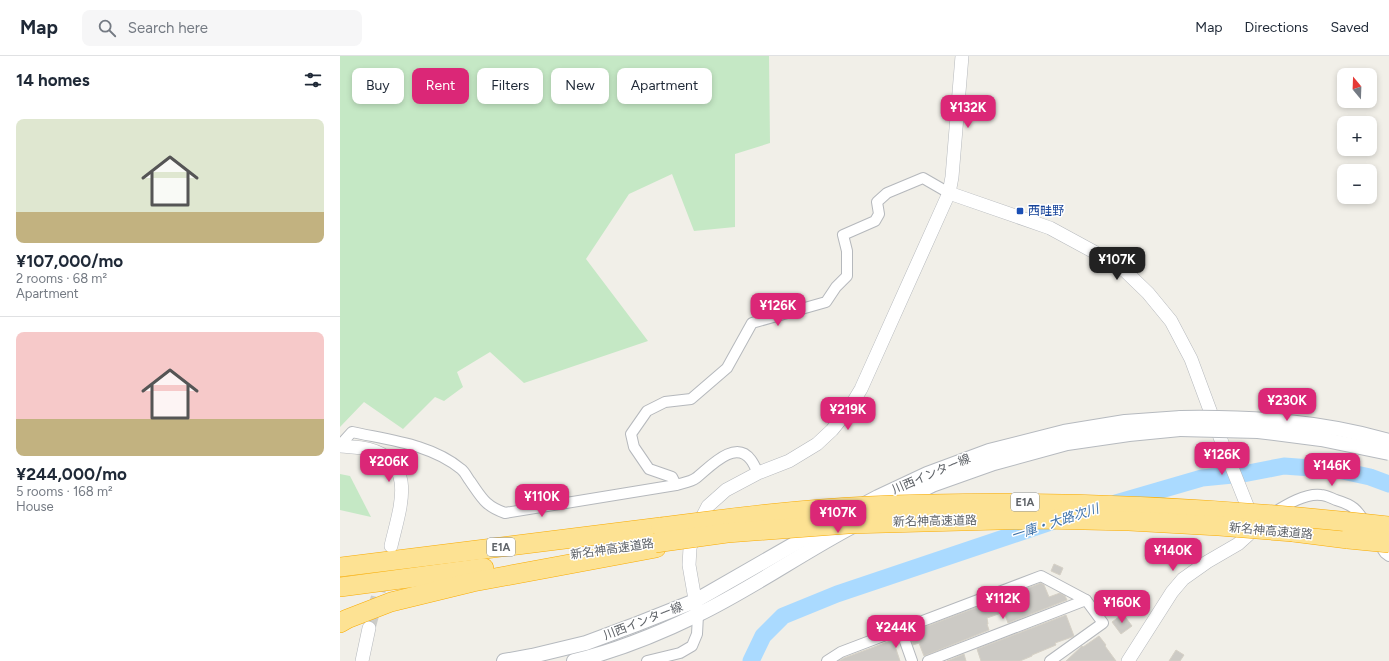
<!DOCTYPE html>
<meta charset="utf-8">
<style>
:root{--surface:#fff;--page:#f6f6f7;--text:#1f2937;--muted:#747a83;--line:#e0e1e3;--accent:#db2777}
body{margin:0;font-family:Figtree,"Noto Sans JP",sans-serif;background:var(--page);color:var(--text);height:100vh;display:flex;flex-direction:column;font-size:15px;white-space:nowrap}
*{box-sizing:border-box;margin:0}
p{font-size:13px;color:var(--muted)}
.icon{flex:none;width:22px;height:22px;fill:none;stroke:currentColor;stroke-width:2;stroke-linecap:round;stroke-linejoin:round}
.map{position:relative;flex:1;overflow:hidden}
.side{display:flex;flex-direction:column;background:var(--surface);width:340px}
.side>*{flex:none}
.top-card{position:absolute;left:12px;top:12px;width:380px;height:36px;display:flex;gap:8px}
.needle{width:26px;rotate:341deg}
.tools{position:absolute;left:997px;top:12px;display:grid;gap:8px}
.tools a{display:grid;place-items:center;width:40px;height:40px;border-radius:8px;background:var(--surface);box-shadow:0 2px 6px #0003;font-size:20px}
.price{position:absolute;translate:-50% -34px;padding:0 9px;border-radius:8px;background:var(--accent);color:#fff;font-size:13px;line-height:26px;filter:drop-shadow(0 1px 2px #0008)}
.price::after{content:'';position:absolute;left:50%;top:24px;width:12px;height:9px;margin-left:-6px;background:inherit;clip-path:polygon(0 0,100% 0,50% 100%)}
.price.current{background:#222;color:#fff}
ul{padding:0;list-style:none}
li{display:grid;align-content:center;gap:8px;height:212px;padding:0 16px}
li+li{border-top:1px solid var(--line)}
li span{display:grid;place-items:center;height:124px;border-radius:8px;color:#555}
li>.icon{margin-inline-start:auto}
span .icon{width:72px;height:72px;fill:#fffc;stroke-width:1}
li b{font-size:17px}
h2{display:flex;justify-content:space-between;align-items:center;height:48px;padding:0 16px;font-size:17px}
.chip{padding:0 14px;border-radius:8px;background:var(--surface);box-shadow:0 2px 6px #0003;font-size:14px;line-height:36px}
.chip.current{background:var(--accent);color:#fff}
header{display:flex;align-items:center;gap:24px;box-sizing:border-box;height:56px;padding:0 20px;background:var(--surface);border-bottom:1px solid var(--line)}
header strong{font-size:19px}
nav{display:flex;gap:22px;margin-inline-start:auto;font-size:14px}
.search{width:280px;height:36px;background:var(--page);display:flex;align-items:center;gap:10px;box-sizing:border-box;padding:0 14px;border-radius:8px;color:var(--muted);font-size:15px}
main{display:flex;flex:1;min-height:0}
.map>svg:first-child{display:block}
</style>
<header>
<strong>Map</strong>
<div class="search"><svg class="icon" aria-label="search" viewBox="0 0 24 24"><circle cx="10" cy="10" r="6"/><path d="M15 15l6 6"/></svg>Search here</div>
<nav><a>Map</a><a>Directions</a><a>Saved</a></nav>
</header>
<main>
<section class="side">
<h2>14 homes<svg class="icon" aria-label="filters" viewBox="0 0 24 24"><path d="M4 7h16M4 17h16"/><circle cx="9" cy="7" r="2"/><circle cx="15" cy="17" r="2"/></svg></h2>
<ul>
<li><span style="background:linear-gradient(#dfe7d0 75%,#c2b280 0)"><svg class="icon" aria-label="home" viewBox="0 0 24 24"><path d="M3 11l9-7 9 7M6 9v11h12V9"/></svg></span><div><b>¥107,000/mo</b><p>2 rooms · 68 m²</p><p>Apartment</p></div></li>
<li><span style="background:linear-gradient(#f6c9c9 70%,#c2b280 0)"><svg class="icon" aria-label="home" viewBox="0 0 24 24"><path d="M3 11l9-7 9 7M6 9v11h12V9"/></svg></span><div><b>¥244,000/mo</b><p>5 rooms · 168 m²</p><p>House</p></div></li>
</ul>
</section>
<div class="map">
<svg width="1049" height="605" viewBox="0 0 1049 605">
<rect width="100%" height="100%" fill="#f1efe8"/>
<g fill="#c5e8c5">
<path d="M 0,0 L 429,0 L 430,87 L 395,98 L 395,171 L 354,175 L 332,118 L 289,138 L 246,203 L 308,285 L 184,327 L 150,296 L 117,316 L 123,331 L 104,345 L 95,341 L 63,373 L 24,346 L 0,371 Z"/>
<path d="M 0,418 L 10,420 L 31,461 L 0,454 Z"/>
</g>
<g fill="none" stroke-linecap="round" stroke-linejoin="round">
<g stroke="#aadaff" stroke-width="17">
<path d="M 776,447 L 862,422 L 903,418 L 944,410 L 998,414 L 1030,421 L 1049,428"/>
<path d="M 411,605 L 423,580 L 443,560 L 497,538 L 714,465"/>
</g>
</g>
<g fill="#cccac5" stroke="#d6d1c6">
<path d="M 714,508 L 723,512 L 720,519 L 711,515 Z"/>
<path d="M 701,527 L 704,529 L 709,541 L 720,537 L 725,540 L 727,544 L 668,567 L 664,556 L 647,562 L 648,568 L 647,568 L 649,574 L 584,600 L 579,587 L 573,589 L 569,577 Z"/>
<path d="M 783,558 L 792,570 L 781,578 L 772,566 Z"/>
<path d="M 726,559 L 734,580 L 732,581 L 715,587 L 716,589 L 692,599 L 692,600 L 680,605 L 641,605 L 637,593 Z"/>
<path d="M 759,580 L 766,589 L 765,590 L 776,605 L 726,605 L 742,590 L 743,591 Z"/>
<path d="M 553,584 L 560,605 L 499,605 L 504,602 Z"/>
<path d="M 836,594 L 844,599 L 840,605 L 829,605 Z"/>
<path d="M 624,598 L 626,605 L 607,605 Z"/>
</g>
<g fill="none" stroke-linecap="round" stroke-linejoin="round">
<path stroke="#ccccc8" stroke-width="13" stroke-dasharray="13 6" stroke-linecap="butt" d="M 29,572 L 49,498"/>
<g stroke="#b5b8bc" stroke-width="12">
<g id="minor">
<path d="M 0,389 L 12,376 C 48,384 91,388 121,413 C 125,416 127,421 130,425 C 142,442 145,450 165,457 L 336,429 C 342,427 351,426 356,422 C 369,412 395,382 411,404 C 414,408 416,413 418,417"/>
<path d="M 336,429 L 332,421 L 309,413 L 294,391 L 291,378 L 307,355 L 325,346 L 351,343 L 387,312 L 412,267 L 486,246 L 496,231 L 507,220 L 507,195 L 503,179 L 535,165 L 539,158 L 537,146 L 547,137 L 583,122 L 609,137"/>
<path d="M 933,457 C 946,449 965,437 981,439 C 986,439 991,442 996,444 C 1013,449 1017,453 1026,468"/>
<path d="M 1037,485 L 1045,497 L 1049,500"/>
<path d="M 561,574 L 572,605"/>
<path d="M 307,605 L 340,597 L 352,590 L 357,578 L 358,559"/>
<path d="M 487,605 L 501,596 L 701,520 L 746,544 L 763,567 L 710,605"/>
<path d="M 588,605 L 746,544"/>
</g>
</g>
<g stroke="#b5b8bc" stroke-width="14">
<g id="tertiary">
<path d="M 609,137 L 710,172 L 780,210 L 808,237 L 831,265 L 851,303 L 881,384 L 914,467 L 908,479 L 898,488 L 867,506 L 843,523 L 832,536 L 788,605"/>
<path d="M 0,390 C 9,391 19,391 28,393 C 79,406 59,454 51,490"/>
<path d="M 357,555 L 349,509 L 350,492 L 356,473 L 368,450 L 386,434 L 418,417 L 449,405 L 477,388 L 492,374 L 509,353 L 521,333 L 609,137 L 612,121 L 622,0"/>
<path d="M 22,605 L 29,572"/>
</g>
</g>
<g stroke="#b6babf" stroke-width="16">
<g id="secondary">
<path d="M 556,447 L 592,429 L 654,407 L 727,387 L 789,378 L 840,373"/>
<path d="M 523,449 L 538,441 L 587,418 L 649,395 L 724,376 L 785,366 L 841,362"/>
<path d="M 164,605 L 192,600 L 246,587 L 297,568 L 355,545 L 484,471"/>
<path d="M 234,605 C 276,595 318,578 357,559 C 411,533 460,498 513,470"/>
</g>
</g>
<g stroke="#f9ab00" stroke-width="20">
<g id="motorway">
<path d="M 953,476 L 1008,483"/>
<path d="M 0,511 L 321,471"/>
<path d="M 0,531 L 144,512"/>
<path d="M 0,567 L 7,563 L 51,546 L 133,526 L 316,492"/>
</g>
</g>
<use href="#minor" stroke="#fff" stroke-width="10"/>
<use href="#tertiary" stroke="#fff" stroke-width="13"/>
<use href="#secondary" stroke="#fff" stroke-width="14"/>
<use href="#motorway" stroke="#fde293" stroke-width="19"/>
<g stroke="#b6babf" stroke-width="16" stroke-linecap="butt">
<g id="secondary-bridge">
<path d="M 841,362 C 911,361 981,365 1049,385"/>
<path d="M 840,373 L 918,375 L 981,383 L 1049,397"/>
</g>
</g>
<g stroke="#f9ab00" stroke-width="20" stroke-linecap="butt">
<g id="motorway-bridge">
<path d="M 321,471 C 391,462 460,453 529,450 C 703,442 876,451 1049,470"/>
<path d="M 1008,483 L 1049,487"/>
<path d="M 315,487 L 387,477 L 508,468 L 701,463 L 789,465 L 879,470 L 953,476"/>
</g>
</g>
<use href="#secondary-bridge" stroke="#fff" stroke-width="14"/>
<use href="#motorway-bridge" stroke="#fde293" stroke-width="19"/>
</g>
<rect fill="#1a4fb4" stroke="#fff" stroke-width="1.5" x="676" y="151" width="8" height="8" rx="2"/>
<g text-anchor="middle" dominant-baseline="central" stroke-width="3" stroke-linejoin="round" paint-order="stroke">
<g fill="#fff" stroke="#8f9295" stroke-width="1">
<rect x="671" y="437" width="28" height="18" rx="3"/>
<rect x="147" y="482" width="28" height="18" rx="3"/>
</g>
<g font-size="11" font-weight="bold" fill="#5f6368">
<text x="685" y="446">E1A</text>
<text x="161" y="491">E1A</text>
</g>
<g font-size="12" fill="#164399" stroke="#fff" text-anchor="start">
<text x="688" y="155">西畦野</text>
</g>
<g font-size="12" fill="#5f6368" stroke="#fff">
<text transform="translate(591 418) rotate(-23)">川西インター線</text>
<text transform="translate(595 465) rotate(-1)">新名神高速道路</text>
<text transform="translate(931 475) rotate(5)">新名神高速道路</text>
<text transform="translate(272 493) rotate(-8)">新名神高速道路</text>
<text transform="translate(303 565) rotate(-21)">川西インター線</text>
</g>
<g font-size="13" font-style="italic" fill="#4174aa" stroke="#fff">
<text transform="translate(715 466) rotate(-18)">一庫・大路次川</text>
</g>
</g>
</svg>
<div class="tools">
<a><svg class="needle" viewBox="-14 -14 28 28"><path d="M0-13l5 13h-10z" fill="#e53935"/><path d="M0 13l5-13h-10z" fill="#747a83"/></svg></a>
<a>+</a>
<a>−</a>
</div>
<b class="price" style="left:628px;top:73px">¥132K</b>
<b class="price current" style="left:777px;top:225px">¥107K</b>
<b class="price" style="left:438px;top:271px">¥126K</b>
<b class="price" style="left:947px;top:366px">¥230K</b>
<b class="price" style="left:508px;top:375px">¥219K</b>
<b class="price" style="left:882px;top:420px">¥126K</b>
<b class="price" style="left:49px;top:427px">¥206K</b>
<b class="price" style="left:992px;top:431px">¥146K</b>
<b class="price" style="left:202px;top:462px">¥110K</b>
<b class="price" style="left:498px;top:478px">¥107K</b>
<b class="price" style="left:833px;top:516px">¥140K</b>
<b class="price" style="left:663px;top:564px">¥112K</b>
<b class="price" style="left:782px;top:568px">¥160K</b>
<b class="price" style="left:556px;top:593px">¥244K</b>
<div class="top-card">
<a class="chip">Buy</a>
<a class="chip current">Rent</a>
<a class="chip">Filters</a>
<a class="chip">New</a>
<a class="chip">Apartment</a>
</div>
</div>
</main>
